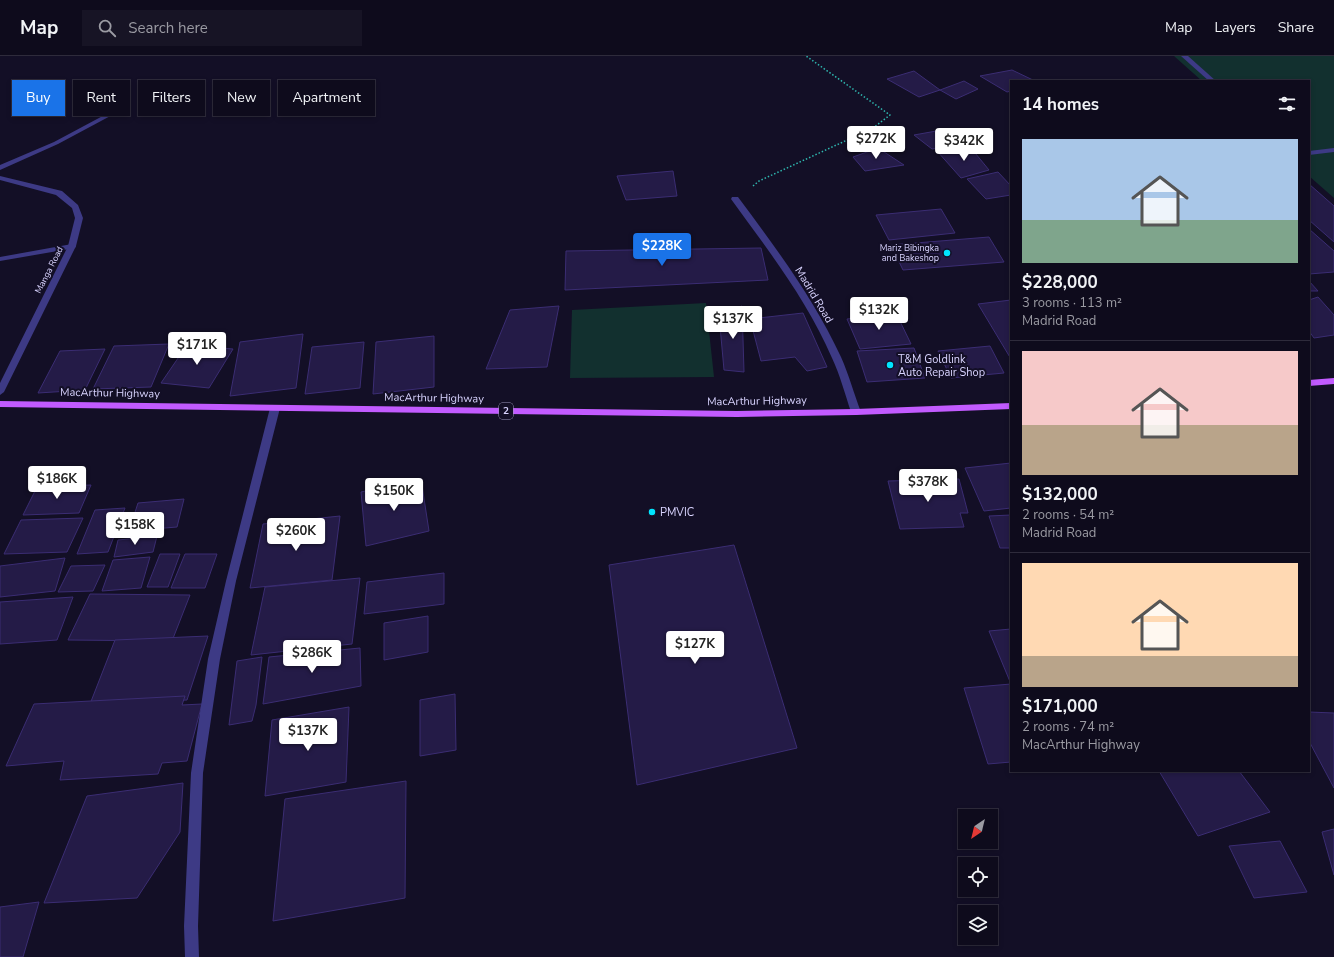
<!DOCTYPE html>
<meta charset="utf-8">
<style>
:root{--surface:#0e0b1c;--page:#171425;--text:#f1f3f6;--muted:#9b9ba3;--line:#2e2b3b;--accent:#1a73e8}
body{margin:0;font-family:"Nunito Sans",sans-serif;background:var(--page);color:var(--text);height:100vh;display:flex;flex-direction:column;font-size:15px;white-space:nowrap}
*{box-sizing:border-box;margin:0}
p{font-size:13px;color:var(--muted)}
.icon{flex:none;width:22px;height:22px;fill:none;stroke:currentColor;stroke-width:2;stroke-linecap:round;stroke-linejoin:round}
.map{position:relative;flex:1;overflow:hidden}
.drawer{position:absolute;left:1010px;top:24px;width:300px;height:692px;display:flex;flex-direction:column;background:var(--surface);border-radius:0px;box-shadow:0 2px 6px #0003,0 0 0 1px var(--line)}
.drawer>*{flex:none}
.banner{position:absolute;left:12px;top:24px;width:380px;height:36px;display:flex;gap:8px}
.needle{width:26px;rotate:215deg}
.controls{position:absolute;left:958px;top:753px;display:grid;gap:8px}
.controls a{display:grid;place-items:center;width:40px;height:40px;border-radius:0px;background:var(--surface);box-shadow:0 2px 6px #0003,0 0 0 1px var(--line);font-size:20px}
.price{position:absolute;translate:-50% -34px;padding:0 9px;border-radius:4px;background:#fff;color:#222;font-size:13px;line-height:26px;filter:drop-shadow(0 1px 2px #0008)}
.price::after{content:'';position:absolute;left:50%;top:24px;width:12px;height:9px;margin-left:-6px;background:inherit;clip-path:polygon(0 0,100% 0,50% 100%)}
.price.selected{background:var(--accent);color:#fff}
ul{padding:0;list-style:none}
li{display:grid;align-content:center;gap:8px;height:212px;padding:0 12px}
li+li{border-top:1px solid var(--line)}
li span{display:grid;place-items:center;height:124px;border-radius:0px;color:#555}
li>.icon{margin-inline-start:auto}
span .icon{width:72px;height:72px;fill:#fffc;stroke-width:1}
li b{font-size:17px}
h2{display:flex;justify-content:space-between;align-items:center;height:48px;padding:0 12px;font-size:17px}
.chip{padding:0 14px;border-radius:0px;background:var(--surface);box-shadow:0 2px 6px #0003,0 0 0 1px var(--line);font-size:14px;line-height:36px}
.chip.selected{background:var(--accent);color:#fff}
header{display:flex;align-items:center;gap:24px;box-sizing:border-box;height:56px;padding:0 20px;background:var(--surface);border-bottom:1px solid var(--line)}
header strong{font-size:19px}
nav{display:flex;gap:22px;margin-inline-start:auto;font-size:14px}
.search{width:280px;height:36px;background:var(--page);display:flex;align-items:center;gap:10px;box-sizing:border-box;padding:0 14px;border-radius:0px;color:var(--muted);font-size:15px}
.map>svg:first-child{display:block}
</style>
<header>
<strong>Map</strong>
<div class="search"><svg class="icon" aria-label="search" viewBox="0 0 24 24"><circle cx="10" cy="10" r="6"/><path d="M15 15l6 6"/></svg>Search here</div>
<nav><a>Map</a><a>Layers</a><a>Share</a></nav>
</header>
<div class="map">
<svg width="1334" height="901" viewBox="0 0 1334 901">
<rect width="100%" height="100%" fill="#130f26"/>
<g fill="#12302f">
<path d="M 1174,0 L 1334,0 L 1334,142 L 1309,120 L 1309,25 L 1202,25 Z"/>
<path d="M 706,247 L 714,321 L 570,322 L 572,254 Z"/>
</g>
<g fill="#241b47" stroke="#3b2d73">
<path d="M 1012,14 L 1035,25 L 1011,25 L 1011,35 L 1007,36 L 980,20 Z"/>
<path d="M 914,15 L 940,34 L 919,41 L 887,23 Z"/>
<path d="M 964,25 L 978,33 L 956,43 L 940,34 Z"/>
<path d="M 942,74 L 967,88 L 932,93 L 914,79 Z"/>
<path d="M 878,92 L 904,109 L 865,115 L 853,101 Z"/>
<path d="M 971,92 L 989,114 L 961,122 L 937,95 Z"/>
<path d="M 673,115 L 677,140 L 626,144 L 617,120 Z"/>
<path d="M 998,116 L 1011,130 L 1011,139 L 986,143 L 967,123 Z"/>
<path d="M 1309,128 L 1334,150 L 1334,186 L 1309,164 Z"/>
<path d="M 941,153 L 955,177 L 889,184 L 876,159 Z"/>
<path d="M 1309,173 L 1334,195 L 1334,216 L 1309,218 Z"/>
<path d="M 989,181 L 1004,206 L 903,214 L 891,189 Z"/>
<path d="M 761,192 L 768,224 L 565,234 L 566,195 Z"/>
<path d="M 1309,225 L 1318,235 L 1309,235 Z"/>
<path d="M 1318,241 L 1334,259 L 1334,279 L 1314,282 L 1309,275 L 1309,244 Z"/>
<path d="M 1011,244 L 1011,303 L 978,248 Z"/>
<path d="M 559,250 L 547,311 L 486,313 L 510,254 Z"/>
<path d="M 742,250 L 744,316 L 724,314 L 719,259 Z"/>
<path d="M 803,257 L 827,311 L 807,315 L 795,301 L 761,305 L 750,263 Z"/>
<path d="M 896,257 L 911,288 L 860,293 L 847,263 Z"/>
<path d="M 303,278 L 296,332 L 230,340 L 240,286 Z"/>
<path d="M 434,280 L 434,331 L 373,338 L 376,286 Z"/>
<path d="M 364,286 L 360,332 L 305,338 L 312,291 Z"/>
<path d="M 169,288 L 151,331 L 93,333 L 114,290 Z"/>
<path d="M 187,289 L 233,293 L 209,332 L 161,327 Z"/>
<path d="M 990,290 L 1004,317 L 951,322 L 938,295 Z"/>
<path d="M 914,292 L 925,322 L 867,326 L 857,295 Z"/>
<path d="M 105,293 L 85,334 L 38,337 L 60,295 Z"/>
<path d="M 1011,407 L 1011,452 L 984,455 L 965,412 Z"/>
<path d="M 421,423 L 429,475 L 366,490 L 361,436 Z"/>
<path d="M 959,423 L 968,457 L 960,457 L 964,471 L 900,473 L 888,425 Z"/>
<path d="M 91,429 L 79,457 L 23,459 L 37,431 Z"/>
<path d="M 184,443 L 177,471 L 129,475 L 138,447 Z"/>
<path d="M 125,452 L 108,496 L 77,498 L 95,454 Z"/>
<path d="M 1011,459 L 1011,492 L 1000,492 L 989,460 Z"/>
<path d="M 340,460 L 332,524 L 250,532 L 263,468 Z"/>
<path d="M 83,462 L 67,496 L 4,498 L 21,464 Z"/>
<path d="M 157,480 L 153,496 L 114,501 L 118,484 Z"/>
<path d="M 734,489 L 797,692 L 637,729 L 609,509 Z"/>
<path d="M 160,498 L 180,498 L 168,531 L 147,531 Z"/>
<path d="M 185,498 L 217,498 L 205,532 L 171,532 Z"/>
<path d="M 150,501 L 141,532 L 102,535 L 113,504 Z"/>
<path d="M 65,502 L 55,535 L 0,541 L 0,510 Z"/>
<path d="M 105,509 L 93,535 L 58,536 L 71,510 Z"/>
<path d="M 444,517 L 444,548 L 364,558 L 367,526 Z"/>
<path d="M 360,522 L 352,588 L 251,599 L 265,531 Z"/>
<path d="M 90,538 L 190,539 L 172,585 L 68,584 Z"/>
<path d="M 73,541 L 57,584 L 0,588 L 0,546 Z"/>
<path d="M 428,560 L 428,596 L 384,604 L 384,567 Z"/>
<path d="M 1011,573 L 1011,628 L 989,575 Z"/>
<path d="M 208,580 L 187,644 L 90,648 L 115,584 Z"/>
<path d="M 360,592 L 361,630 L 263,648 L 269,601 Z"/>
<path d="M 262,601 L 256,649 L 252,665 L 229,669 L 237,605 Z"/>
<path d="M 1011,628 L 1011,706 L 988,708 L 964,632 Z"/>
<path d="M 455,638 L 456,694 L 420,700 L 420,644 Z"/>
<path d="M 185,640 L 182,649 L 202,648 L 187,705 L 162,707 L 158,718 L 60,724 L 64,705 L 6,710 L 34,648 Z"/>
<path d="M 349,651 L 346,726 L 265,740 L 272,664 Z"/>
<path d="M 1309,656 L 1334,657 L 1334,732 L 1309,685 Z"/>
<path d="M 1159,715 L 1239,715 L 1270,756 L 1198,780 Z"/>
<path d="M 406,725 L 405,842 L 273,865 L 285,743 Z"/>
<path d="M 183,727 L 180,776 L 137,842 L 44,847 L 87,740 Z"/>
<path d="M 1334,773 L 1334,819 L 1322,776 Z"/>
<path d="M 1280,785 L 1307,836 L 1254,842 L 1229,790 Z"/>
<path d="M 39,846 L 23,901 L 0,901 L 0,851 Z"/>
</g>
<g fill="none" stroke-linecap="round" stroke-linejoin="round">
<path stroke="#2fb8b0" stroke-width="1.5" stroke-dasharray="1.5 2" stroke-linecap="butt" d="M 753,130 L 759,125 L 873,72 L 890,59 L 806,0"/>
<g fill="#3d3a85" fill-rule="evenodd">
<path d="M 1181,0 L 1188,0 L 1216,25 L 1209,25 Z"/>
<path d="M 127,47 L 130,49 L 129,50 L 58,88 L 0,114 L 0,109 L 54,86 Z"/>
<path d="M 1334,92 L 1334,96 L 1309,99 L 1309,95 Z"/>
<path d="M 72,188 L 76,190 L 75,192 L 0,205 L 0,201 Z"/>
</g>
<g fill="#3d3a85" fill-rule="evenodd">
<path d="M 0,120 L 62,135 L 78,149 L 83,162 L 76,190 L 4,336 L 0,339 L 0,327 L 68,190 L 75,162 L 72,152 L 56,139 L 0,124 Z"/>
<path d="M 732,141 L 738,141 C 776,192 814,243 841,301 C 849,319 854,338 861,356 L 859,358 L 856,359 L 851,356 C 845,338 840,319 832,302 C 807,244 768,194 731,143 Z"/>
<path d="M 275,349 L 280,352 L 236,525 L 220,603 L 203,717 L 198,870 L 199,901 L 185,901 L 184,870 L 191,717 L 208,603 L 226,525 L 270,352 Z"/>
</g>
<g fill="#c25bff" fill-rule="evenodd">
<path d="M 1334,322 L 1334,328 L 1309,330 L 1309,324 Z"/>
<path d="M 0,345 L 737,355 L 856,353 L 1011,347 L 1011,353 L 856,359 L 737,361 L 0,351 Z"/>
</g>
</g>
<g fill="#00e5ff" stroke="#130f26" stroke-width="1.5">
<circle cx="947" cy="197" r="4"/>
<circle cx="890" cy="309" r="4"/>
<circle cx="652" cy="456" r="4"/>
</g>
<g text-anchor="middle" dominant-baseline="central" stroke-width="4" stroke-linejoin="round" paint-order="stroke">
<g font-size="9" fill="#d9d4ff" stroke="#130f26" text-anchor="end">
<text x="939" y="192">Mariz Bibingka<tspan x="939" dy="10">and Bakeshop</tspan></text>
</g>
<g font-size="9" fill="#d9d4ff" stroke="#130f26">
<text transform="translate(49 214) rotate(-63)">Manga Road</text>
</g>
<rect fill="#130f26" stroke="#9e99be" stroke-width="1" x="499" y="347" width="14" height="16" rx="3"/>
<g font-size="10" font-weight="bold" fill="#d9d4ff">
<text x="506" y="355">2</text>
</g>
<g font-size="11" fill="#d9d4ff" stroke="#130f26">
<text transform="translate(814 239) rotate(59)">Madrid Road</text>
<text transform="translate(110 337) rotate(1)">MacArthur Highway</text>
<text transform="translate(434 342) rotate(1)">MacArthur Highway</text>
<text transform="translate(757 345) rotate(-1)">MacArthur Highway</text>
</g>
<g font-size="11" fill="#d9d4ff" stroke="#130f26" text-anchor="start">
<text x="898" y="303">T&amp;M Goldlink<tspan x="898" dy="13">Auto Repair Shop</tspan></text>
<text x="660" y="456">PMVIC</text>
</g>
</g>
</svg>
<div class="controls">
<a><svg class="needle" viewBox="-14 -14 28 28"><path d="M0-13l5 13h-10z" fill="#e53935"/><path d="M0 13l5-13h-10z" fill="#9b9ba3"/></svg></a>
<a><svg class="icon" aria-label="locate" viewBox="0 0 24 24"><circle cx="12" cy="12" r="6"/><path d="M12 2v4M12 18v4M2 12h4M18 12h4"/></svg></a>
<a><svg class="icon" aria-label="layers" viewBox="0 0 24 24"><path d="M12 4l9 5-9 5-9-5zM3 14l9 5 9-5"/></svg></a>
</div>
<b class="price" style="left:876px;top:104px">$272K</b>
<b class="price" style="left:964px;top:106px">$342K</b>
<b class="price selected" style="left:662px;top:211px">$228K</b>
<b class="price" style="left:879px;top:275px">$132K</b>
<b class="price" style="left:733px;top:284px">$137K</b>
<b class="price" style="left:197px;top:310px">$171K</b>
<b class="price" style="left:57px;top:444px">$186K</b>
<b class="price" style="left:928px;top:447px">$378K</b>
<b class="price" style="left:394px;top:456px">$150K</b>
<b class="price" style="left:135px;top:490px">$158K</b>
<b class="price" style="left:296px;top:496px">$260K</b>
<b class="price" style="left:695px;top:609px">$127K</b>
<b class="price" style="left:312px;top:618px">$286K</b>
<b class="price" style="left:308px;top:696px">$137K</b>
<div class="banner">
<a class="chip selected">Buy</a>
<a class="chip">Rent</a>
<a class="chip">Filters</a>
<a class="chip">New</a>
<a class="chip">Apartment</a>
</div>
<section class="drawer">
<h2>14 homes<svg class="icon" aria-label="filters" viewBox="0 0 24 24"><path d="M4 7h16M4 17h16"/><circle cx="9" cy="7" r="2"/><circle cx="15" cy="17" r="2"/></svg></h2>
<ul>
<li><span style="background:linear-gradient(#a9c7e8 65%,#7fa58c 0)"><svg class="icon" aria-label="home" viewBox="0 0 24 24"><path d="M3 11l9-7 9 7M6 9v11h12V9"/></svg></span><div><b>$228,000</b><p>3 rooms · 113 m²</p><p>Madrid Road</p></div></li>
<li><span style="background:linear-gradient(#f6c9c9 60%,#b9a48a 0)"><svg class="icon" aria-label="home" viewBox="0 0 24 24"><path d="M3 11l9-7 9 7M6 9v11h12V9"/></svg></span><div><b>$132,000</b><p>2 rooms · 54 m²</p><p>Madrid Road</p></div></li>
<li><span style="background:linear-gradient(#ffd9b3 75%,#b9a48a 0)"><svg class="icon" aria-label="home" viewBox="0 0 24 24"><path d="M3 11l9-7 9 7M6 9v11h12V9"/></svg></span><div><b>$171,000</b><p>2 rooms · 74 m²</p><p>MacArthur Highway</p></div></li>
</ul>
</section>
</div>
